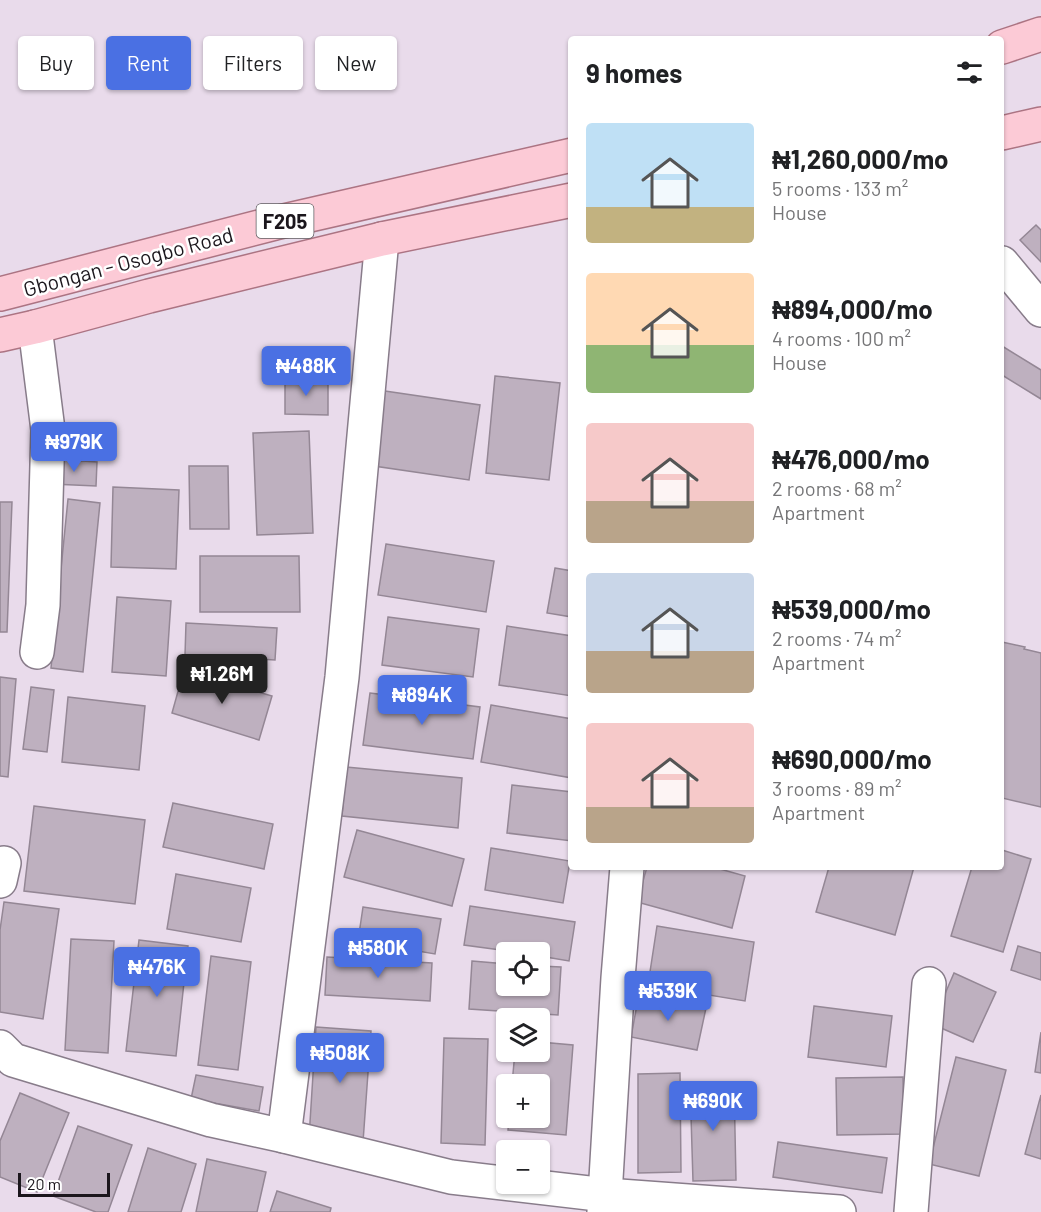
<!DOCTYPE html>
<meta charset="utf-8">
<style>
:root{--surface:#fff;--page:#f6f6f6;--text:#202124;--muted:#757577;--accent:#4a70e3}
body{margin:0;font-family:Barlow,sans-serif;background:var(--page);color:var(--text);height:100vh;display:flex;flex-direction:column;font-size:22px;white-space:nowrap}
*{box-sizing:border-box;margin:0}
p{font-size:20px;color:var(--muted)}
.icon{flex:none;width:33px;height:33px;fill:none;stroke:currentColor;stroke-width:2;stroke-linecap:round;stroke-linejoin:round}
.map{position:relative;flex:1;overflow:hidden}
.panel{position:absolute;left:568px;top:36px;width:436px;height:834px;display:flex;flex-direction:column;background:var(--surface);border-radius:6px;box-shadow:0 2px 4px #0004}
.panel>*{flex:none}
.top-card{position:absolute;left:18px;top:36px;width:460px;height:54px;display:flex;gap:12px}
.buttons{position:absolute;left:496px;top:942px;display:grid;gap:12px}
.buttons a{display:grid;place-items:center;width:54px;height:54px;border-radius:6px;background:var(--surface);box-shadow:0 2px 4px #0004;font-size:30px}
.scale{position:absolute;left:18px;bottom:15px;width:92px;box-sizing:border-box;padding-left:6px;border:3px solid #1b161c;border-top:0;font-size:16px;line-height:21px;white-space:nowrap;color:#1b161c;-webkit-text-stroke:4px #fff;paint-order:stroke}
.price{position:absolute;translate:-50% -51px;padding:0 14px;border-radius:6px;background:var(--accent);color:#fff;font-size:20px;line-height:39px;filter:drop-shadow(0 2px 3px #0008)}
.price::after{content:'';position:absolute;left:50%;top:36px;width:18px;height:14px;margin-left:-9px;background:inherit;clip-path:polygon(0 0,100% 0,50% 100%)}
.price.selected{background:#222;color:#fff}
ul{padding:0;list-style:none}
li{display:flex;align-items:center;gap:18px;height:150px;padding:0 18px}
li span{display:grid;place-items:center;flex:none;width:168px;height:120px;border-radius:6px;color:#555}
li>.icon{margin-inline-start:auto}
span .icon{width:72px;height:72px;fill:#fffc;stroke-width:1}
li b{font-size:26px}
h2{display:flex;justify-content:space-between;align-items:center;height:72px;padding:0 18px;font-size:26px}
.tag{padding:0 21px;border-radius:6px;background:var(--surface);box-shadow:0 2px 4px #0004;font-size:21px;line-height:54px}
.tag.selected{background:var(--accent);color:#fff}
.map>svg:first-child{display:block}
</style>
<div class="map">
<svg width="1041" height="1212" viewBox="0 0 1041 1212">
<rect width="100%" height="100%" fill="#e9dbeb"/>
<g fill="#beb0bf" stroke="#948795" stroke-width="1.5">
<path d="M 1036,225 L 1041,230 L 1041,262 L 1020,240 Z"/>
<path d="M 1002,346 L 1041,370 L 1041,399 L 1002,375 Z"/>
<path d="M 495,376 L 560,383 L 549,480 L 486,473 Z"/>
<path d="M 285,379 L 328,380 L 328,415 L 285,414 Z"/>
<path d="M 385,391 L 480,405 L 469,480 L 374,466 Z"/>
<path d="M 309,431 L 313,533 L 257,535 L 253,433 Z"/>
<path d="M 53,459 L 97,462 L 96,486 L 52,484 Z"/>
<path d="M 189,466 L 228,466 L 229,529 L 190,529 Z"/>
<path d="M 113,487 L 179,490 L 176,569 L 111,567 Z"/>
<path d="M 68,499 L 100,503 L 83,672 L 51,668 Z"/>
<path d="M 0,502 L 12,502 L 7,632 L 0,632 Z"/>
<path d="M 386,544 L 494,561 L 486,612 L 378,595 Z"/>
<path d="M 200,556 L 299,556 L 300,612 L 200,612 Z"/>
<path d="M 555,568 L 572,571 L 572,617 L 547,613 Z"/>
<path d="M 117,597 L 171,601 L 166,676 L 112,672 Z"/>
<path d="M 388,617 L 479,629 L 473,677 L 382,665 Z"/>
<path d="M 186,623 L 277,628 L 275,660 L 185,655 Z"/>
<path d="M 507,626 L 572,636 L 572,696 L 499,685 Z"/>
<path d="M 1002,642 L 1025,647 L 1024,649 L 1041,653 L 1041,807 L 1002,798 Z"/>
<path d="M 184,670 L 272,696 L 259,740 L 172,713 Z"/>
<path d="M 0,677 L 16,679 L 8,777 L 0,776 Z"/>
<path d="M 31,687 L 54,690 L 47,752 L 23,749 Z"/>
<path d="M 370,693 L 480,707 L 473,759 L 363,745 Z"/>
<path d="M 68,697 L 145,706 L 139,770 L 62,762 Z"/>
<path d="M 491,705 L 572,719 L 572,778 L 481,762 Z"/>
<path d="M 346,767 L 462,778 L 458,828 L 342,816 Z"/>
<path d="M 512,785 L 572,792 L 572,841 L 507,833 Z"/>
<path d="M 173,803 L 273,824 L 264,869 L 163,847 Z"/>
<path d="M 34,806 L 145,820 L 135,904 L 24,891 Z"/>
<path d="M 357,830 L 464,859 L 452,906 L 344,877 Z"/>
<path d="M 491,848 L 570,861 L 563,903 L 485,890 Z"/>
<path d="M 1002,850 L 1031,859 L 1003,952 L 951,936 L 972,867 L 1002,867 Z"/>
<path d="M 647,867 L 713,867 L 745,876 L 732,928 L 637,902 Z"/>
<path d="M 829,867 L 914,867 L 895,935 L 816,912 Z"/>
<path d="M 176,874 L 251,888 L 241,942 L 167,929 Z"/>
<path d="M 4,902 L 59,909 L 43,1019 L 0,1012 L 0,930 Z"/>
<path d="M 470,906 L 575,922 L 569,961 L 540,956 L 540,952 L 515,952 L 464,945 Z"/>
<path d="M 363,907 L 441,919 L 435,954 L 358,941 Z"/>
<path d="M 657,926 L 754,942 L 745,1001 L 648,985 Z"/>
<path d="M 71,939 L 114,941 L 108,1053 L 65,1050 Z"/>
<path d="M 139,940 L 188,946 L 176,1056 L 126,1051 Z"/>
<path d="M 1018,946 L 1041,953 L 1041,980 L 1011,970 Z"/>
<path d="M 211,956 L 251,962 L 238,1070 L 198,1065 Z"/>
<path d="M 327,957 L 432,963 L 430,1001 L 325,995 Z"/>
<path d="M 472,961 L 507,964 L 507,986 L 540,986 L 540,966 L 561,967 L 558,1015 L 469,1009 Z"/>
<path d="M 954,973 L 996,992 L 973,1042 L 932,1024 Z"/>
<path d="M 639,994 L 706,1008 L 697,1050 L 631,1037 Z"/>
<path d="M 814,1006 L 892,1016 L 886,1067 L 808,1057 Z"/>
<path d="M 316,1027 L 371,1031 L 363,1142 L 309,1138 Z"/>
<path d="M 1041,1032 L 1041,1073 L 1035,1072 Z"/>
<path d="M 444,1038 L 488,1039 L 485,1145 L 441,1143 Z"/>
<path d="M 540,1042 L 573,1045 L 566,1135 L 508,1130 L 509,1118 L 540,1118 L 540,1084 L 512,1084 L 515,1052 L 540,1052 Z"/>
<path d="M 956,1057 L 1006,1070 L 979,1176 L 929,1164 Z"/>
<path d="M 680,1073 L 681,1172 L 638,1173 L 638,1074 Z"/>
<path d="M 196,1075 L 263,1087 L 259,1111 L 191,1099 Z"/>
<path d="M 903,1077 L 904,1134 L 837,1135 L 836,1078 Z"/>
<path d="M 690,1083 L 734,1083 L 736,1180 L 693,1181 Z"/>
<path d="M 20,1093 L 69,1113 L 37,1192 L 0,1177 L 0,1141 Z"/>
<path d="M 1041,1095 L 1041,1159 L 1025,1154 Z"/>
<path d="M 78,1126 L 132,1145 L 108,1212 L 96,1212 L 53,1196 Z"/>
<path d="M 778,1142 L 887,1158 L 882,1193 L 773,1177 Z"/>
<path d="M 148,1148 L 196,1164 L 181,1212 L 128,1212 Z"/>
<path d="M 207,1159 L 266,1172 L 257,1212 L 196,1212 Z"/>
<path d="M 277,1191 L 331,1208 L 330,1212 L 270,1212 Z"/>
</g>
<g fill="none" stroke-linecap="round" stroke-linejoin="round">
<g stroke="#887c8a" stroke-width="36">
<g id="minor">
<path d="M 1002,263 L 1041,310"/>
<path d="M 35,327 L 48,430 L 43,605 L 37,652"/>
<path d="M 0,881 L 4,863"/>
<path d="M 0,1047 L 13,1060 L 211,1120 L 284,1136 L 451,1177 L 606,1195 L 839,1212"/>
<path d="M 284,1136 L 342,677 L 382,239"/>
<path d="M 604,1212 L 618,978 L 627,867"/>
<path d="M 911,1212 L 929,984"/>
</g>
</g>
<g stroke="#ac7483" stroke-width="36">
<g id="primary">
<path d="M 1002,47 L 1041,34"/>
<path d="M 1002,133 L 1041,124"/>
<path d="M 0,294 L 275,223 L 572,155"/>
<path d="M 0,335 L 35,327 L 149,296 L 382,239 L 572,200"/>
</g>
</g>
<use href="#minor" stroke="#fff" stroke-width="33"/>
<use href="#primary" stroke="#fccad6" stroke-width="33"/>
</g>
<g text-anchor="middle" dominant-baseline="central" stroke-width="5" stroke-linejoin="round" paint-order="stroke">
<rect fill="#fff" stroke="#5f5c60" stroke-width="1.5" x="256.5" y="204" width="57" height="34" rx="4.5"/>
<g font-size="20" font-weight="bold" fill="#1b161c">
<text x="285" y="221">F205</text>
</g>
<g font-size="21" fill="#1b161c" stroke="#fff">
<text transform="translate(128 261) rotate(-15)">Gbongan - Osogbo Road</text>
</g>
</g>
</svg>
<div class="buttons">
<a><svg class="icon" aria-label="locate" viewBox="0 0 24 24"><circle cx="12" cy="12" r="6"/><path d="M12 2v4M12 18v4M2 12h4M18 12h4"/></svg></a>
<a><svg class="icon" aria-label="layers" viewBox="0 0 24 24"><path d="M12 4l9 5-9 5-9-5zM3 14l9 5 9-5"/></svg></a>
<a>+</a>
<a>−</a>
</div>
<div class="scale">20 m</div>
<b class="price" style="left:306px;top:397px">₦488K</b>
<b class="price" style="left:74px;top:473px">₦979K</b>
<b class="price selected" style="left:222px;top:705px">₦1.26M</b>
<b class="price" style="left:422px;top:726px">₦894K</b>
<b class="price" style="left:378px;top:979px">₦580K</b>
<b class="price" style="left:157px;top:998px">₦476K</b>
<b class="price" style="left:668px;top:1022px">₦539K</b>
<b class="price" style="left:340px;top:1084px">₦508K</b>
<b class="price" style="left:713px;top:1132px">₦690K</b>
<div class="top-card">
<a class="tag">Buy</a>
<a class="tag selected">Rent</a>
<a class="tag">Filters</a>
<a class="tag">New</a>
</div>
<section class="panel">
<h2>9 homes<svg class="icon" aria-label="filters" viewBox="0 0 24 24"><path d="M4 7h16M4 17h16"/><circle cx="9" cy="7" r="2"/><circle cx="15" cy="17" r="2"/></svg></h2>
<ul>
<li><span style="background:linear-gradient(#bfe0f5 70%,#c2b280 0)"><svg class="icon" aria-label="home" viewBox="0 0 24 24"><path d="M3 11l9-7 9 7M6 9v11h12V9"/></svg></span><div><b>₦1,260,000/mo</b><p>5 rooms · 133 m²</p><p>House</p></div></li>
<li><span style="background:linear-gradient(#ffd9b3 60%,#8fb573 0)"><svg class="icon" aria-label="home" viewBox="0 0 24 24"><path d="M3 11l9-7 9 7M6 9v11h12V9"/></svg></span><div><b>₦894,000/mo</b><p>4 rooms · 100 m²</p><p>House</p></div></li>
<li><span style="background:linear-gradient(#f6c9c9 65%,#b9a48a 0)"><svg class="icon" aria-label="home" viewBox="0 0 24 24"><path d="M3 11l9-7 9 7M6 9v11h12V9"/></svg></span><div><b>₦476,000/mo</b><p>2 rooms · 68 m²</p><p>Apartment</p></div></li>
<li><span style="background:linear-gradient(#c9d6e8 65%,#b9a48a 0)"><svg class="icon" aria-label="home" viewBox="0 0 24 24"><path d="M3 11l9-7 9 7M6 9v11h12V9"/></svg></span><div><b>₦539,000/mo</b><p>2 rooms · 74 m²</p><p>Apartment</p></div></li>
<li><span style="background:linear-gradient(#f6c9c9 70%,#b9a48a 0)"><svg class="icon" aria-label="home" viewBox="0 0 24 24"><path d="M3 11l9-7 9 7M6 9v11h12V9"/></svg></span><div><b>₦690,000/mo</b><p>3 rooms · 89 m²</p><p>Apartment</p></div></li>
</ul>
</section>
</div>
